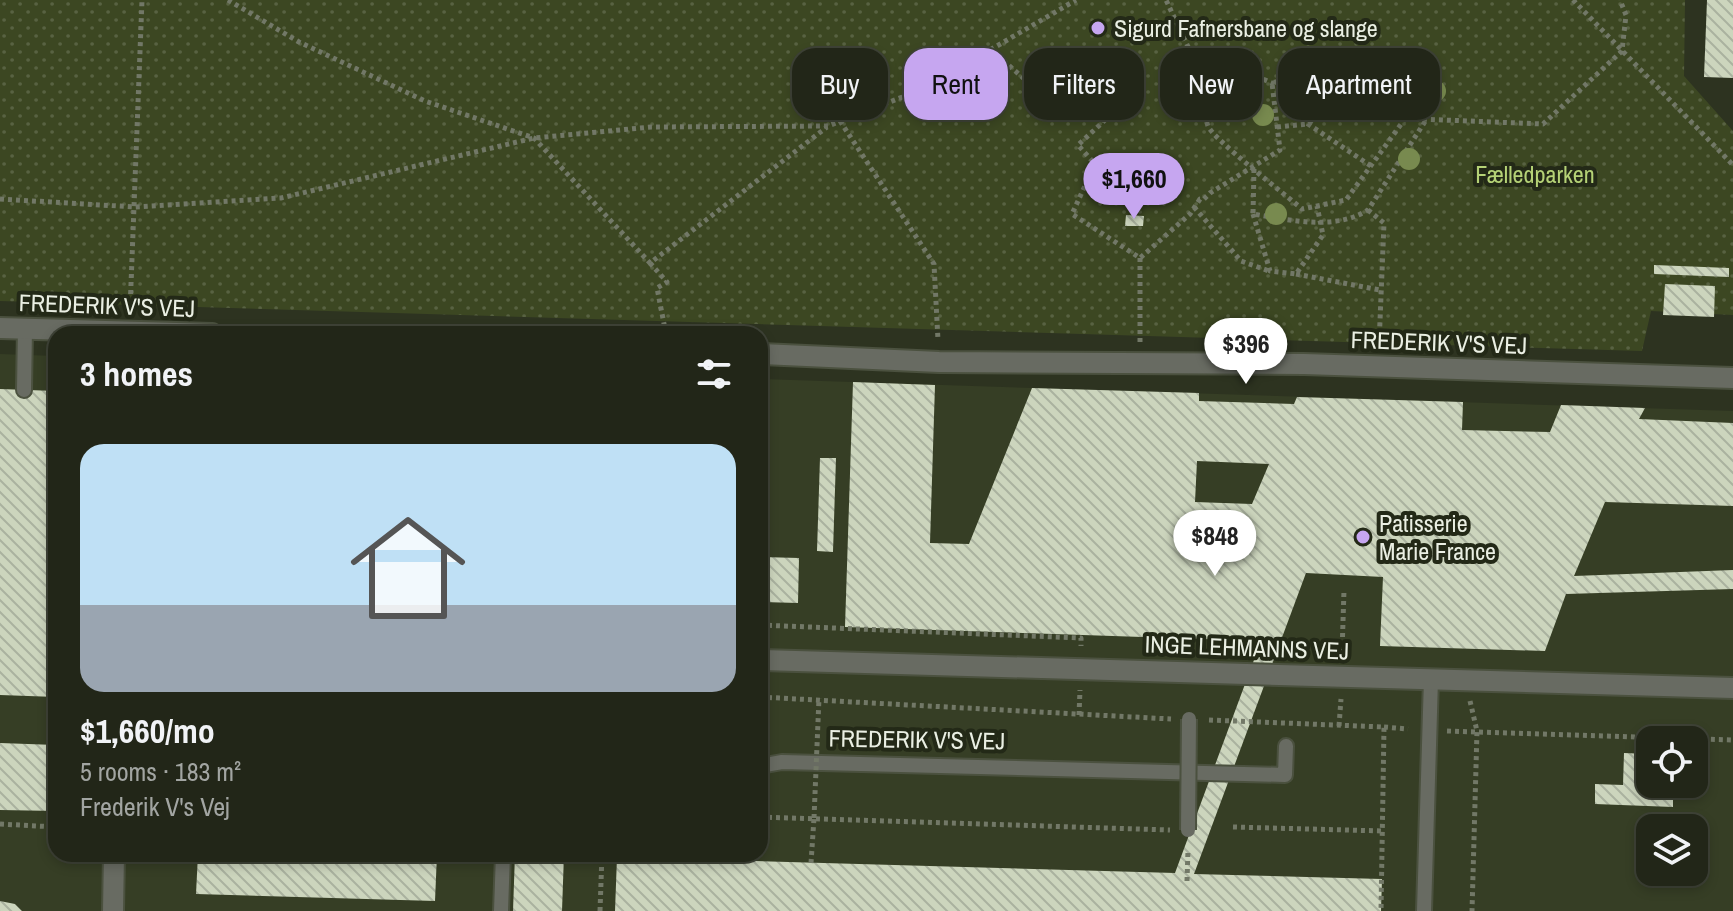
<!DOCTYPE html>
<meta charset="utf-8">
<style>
:root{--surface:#222618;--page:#2a2e21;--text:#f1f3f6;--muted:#a2a5a2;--line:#3f4337;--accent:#c6a6f0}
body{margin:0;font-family:"Archivo Narrow",sans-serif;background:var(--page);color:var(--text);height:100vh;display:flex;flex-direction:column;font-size:30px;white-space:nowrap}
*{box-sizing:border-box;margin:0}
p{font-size:26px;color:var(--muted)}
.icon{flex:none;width:44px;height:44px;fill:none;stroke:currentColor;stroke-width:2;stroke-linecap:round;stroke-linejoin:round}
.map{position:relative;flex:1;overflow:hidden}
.sheet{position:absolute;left:48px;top:326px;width:720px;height:536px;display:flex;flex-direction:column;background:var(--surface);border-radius:24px;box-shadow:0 4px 12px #0003,0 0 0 2px var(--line)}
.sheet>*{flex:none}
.banner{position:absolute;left:792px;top:48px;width:760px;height:72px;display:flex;gap:16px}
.buttons{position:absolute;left:1636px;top:726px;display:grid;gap:16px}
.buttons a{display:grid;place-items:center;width:72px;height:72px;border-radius:16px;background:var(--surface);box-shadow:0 4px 12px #0003,0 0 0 2px var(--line);font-size:40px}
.price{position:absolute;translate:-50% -68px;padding:0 18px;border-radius:28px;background:#fff;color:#222;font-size:26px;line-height:52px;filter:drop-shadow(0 2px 4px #0008)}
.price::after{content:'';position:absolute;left:50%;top:48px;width:24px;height:18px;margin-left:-12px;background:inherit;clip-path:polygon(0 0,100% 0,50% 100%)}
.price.on{background:var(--accent);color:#111}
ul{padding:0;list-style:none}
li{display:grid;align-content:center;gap:16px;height:424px;padding:0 32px}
li span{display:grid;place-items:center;height:248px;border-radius:24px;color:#555}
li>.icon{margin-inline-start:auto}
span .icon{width:144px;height:144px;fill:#fffc;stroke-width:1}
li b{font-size:34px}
h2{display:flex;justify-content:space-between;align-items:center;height:96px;padding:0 32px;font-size:34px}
.chip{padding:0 28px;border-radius:24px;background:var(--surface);box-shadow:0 4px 12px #0003,0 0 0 2px var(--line);font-size:28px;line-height:72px}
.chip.on{background:var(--accent);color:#111}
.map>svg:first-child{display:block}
</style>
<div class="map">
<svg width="1733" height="911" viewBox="0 0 1733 911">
<defs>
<pattern id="park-dots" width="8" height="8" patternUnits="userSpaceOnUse" patternTransform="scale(2)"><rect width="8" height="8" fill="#3c4722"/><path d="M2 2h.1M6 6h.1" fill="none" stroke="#586242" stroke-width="1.8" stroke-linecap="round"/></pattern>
<pattern id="building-back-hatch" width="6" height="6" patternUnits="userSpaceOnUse" patternTransform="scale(2)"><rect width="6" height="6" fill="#ccd5bd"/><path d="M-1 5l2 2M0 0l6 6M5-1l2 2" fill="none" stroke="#aab29f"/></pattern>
</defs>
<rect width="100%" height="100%" fill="#2d3320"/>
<path fill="#363e25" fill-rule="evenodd" d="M 0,354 L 56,356 L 56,854 L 760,854 L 760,379 L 1733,411 L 1733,911 L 0,911 ZM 1650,740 L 1694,740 L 1694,784 L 1650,784 ZM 1650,828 L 1694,828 L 1694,872 L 1650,872 Z"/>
<path fill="url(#park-dots)" d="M 0,0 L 1685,0 L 1684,76 L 1733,131 L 1733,315 L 1651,311 L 1642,351 L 0,301 Z"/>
<g fill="url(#building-back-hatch)" fill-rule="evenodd">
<path d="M 1707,0 L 1733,0 L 1733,78 L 1704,77 Z"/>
<path d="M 1306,78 L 1401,81 L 1400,110 L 1305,107 Z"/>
<path d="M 1126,215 L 1144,216 L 1143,226 L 1125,226 Z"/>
<path d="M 1654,265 L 1729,268 L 1729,277 L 1654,274 Z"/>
<path d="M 1665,284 L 1715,286 L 1714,317 L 1663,315 Z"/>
<path d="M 853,382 L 935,385 L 930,543 L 969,544 L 1032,388 L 1199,393 L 1199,401 L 1294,404 L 1297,397 L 1463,402 L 1462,430 L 1550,432 L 1561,405 L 1645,408 L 1639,419 L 1733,423 L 1733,506 L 1605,502 L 1574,576 L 1733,570 L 1733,589 L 1566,594 L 1545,651 L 1380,646 L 1383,577 L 1306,573 L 1194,874 L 1382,879 L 1381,911 L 615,911 L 617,857 L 1175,873 L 1261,641 L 845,627 ZM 1197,461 L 1269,464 L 1252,504 L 1195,502 Z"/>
<path d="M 0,389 L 56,391 L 56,697 L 0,695 Z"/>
<path d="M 820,458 L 836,458 L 833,552 L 817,551 Z"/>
<path d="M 760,557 L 799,558 L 798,603 L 760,602 Z"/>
<path d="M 0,743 L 56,745 L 56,811 L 0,810 Z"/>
<path d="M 1624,753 L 1649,754 L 1648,782 L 1673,784 L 1673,807 L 1595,804 L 1595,784 L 1623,785 Z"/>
<path d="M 198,854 L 437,854 L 435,901 L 196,894 Z"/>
<path d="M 515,854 L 564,854 L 562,911 L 513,911 Z"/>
<path d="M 0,901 L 15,904 L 22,911 L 0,911 Z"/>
</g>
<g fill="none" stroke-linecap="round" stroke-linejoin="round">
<g stroke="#4b513f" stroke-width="18">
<g id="lane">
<path d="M 24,390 L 25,328"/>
<path d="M 760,766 L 782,762 L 1285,775 L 1286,746"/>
<path d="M 501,911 L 503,854"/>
<path d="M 1424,911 L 1431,679"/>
</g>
</g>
<g stroke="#4b513f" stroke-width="24">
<g id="street">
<path d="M 0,328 L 212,334"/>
<path d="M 760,354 L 939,362 L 1304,364 L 1733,378"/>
<path d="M 760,660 L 1733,688"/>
<path d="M 113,911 L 114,854"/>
</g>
</g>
<g stroke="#727867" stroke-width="5" stroke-dasharray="4 4" stroke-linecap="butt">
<path d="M 228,0 L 299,42 L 425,101 L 534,138 L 650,263 L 827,127"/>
<path d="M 1573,0 L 1733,165"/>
<path d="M 991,50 L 1059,109 L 1077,92 L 1104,121 L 1078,145 L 1095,164 L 1072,214 L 1140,258 L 1190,214 L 1200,199 L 1204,199 L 1210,193 L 1280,150 L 1272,83 L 1302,75 L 1394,64 L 1415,105 L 1346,200 L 1302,209 C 1286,195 1213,139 1208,126 C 1201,106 1202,91 1210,72 L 1190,51 L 1166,0"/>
<path d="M 1210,72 L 1237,68 L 1272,83 L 1292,100 L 1308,124 L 1371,166"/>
<path d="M 1292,100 L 1306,86"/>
<path d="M 1319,107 L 1319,115 L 1543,124 L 1622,51 L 1626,15 L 1620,0"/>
<path d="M 1389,109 L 1389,118"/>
<path d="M 840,121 L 934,264 L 938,340"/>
<path d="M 1277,127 L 1308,124 L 1319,115"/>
<path d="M 1254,169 L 1253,214 C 1290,220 1334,231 1368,210 L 1426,120"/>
<path d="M 0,199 L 135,207 L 281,198 L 534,138 L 651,127 L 828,126 L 923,89 L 1076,0"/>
<path d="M 1194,207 L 1241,261 L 1269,271"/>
<path d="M 1368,210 L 1384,223 L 1379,345"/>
<path d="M 1253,214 L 1270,271 L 1296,274 L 1323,235 L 1317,206"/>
<path d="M 650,263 L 667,282 L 657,288 L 666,334"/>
<path d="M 1296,274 L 1380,290"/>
<path d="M 130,310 L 142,0"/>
<path d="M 1140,342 L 1140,258"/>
<path d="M 760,625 L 1081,638 L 1081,646"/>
<path d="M 1342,653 L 1344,590"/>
<path d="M 760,697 L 1171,719"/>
<path d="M 1470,701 L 1477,731 L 1472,911"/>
<path d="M 1079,715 L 1080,690"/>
<path d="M 1209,720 L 1384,727 L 1381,911"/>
<path d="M 1339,726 L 1341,699"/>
<path d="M 1384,727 L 1408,729"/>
<path d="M 1447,731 L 1733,740"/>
<path d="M 760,817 L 1170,830"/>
<path d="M 0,824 L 56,827"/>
<path d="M 1233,827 L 1384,831"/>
<path d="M 811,863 L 814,818"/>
<path d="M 1187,881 L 1188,850"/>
<path d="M 600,911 L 602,854"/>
</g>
<use href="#lane" stroke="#686b62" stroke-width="14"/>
<use href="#street" stroke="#686b62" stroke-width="20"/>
<g stroke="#4b513f" stroke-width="18" stroke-linecap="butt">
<path id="lane-bridge" d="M 1188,830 L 1189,719"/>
</g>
<path stroke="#727867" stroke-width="5" stroke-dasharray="4 4" stroke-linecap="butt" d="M 814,818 L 819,698"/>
<use href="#lane-bridge" stroke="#686b62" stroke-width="14"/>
</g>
<g fill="#788a4f">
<circle cx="1435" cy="91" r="11"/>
<circle cx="1263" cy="115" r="11"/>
<circle cx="1409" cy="159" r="11"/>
<circle cx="1276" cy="214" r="11"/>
</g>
<g fill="#c6a6f0" stroke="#232917" stroke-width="3">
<circle cx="1098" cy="28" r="8"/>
<circle cx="1363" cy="537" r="8"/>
</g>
<g text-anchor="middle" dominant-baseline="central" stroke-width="8" stroke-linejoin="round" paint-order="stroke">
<g font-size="24" fill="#eaefe3" stroke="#232917" text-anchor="start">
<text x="1114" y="28">Sigurd Fafnersbane og slange</text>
<text x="1379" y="523">Patisserie<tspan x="1379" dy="28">Marie France</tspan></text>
</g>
<g font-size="24" fill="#b5d276" stroke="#232917">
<text x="1535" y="174">Fælledparken</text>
</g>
<g font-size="24" fill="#eaefe3" stroke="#232917">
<text transform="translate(107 305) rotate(2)">FREDERIK V'S VEJ</text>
<text transform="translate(1439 342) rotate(2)">FREDERIK V'S VEJ</text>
<text transform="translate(1247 647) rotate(2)">INGE LEHMANNS VEJ</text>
<text transform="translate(917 739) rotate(1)">FREDERIK V'S VEJ</text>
</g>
</g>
</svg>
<div class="buttons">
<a><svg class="icon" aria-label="locate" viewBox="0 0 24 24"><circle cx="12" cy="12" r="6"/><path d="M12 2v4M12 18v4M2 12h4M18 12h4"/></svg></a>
<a><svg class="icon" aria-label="layers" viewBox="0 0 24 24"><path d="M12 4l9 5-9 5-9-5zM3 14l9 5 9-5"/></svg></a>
</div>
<b class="price on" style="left:1134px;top:221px">$1,660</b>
<b class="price" style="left:1246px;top:386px">$396</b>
<b class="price" style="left:1215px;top:578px">$848</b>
<div class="banner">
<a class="chip">Buy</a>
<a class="chip on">Rent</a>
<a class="chip">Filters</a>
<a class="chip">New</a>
<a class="chip">Apartment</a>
</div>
<section class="sheet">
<h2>3 homes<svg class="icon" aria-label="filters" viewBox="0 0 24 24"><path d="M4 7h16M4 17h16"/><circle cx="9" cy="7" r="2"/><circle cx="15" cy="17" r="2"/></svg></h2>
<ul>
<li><span style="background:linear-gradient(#bfe0f5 65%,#9aa5b1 0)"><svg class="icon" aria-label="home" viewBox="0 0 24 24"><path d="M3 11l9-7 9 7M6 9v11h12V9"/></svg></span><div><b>$1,660/mo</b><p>5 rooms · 183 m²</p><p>Frederik V's Vej</p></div></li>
</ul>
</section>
</div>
